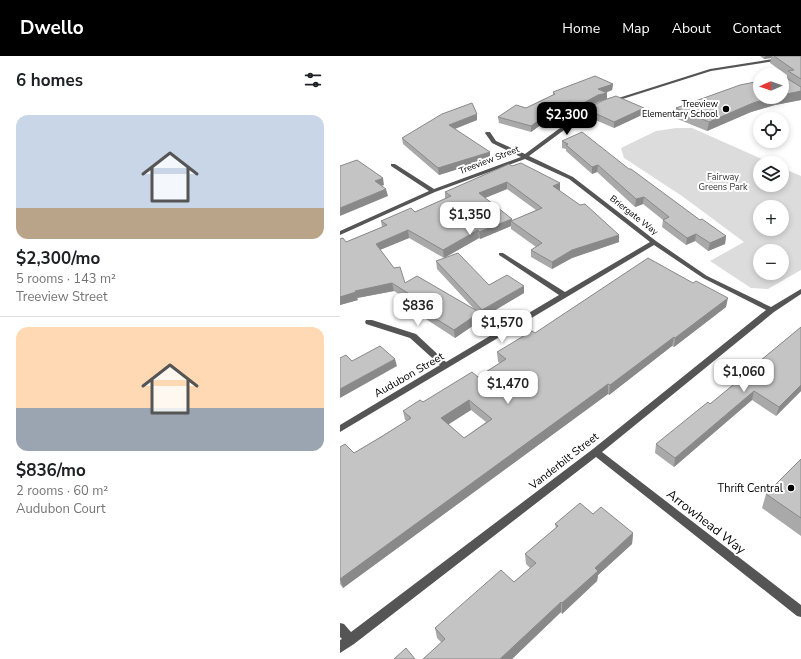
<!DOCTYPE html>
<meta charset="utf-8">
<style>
:root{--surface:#fff;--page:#f6f6f6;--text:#202124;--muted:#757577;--line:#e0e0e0;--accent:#000}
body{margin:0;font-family:"Nunito Sans",sans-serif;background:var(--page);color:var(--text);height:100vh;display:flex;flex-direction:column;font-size:15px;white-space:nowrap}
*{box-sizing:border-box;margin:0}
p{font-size:13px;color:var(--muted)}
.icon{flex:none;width:22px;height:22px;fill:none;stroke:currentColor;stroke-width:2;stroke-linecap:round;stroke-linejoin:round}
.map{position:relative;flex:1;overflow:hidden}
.sheet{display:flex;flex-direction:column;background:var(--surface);width:340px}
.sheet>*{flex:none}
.needle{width:26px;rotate:268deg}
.buttons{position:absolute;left:413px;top:12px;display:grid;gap:8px}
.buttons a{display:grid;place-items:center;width:36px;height:36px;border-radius:50%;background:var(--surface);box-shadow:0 2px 6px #0003;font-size:20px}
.price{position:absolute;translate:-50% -34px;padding:0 9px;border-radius:8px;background:#fff;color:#222;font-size:13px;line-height:26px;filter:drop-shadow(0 1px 2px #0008)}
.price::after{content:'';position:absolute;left:50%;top:24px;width:12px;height:9px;margin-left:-6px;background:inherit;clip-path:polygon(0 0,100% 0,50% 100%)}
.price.selected{background:var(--accent);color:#fff}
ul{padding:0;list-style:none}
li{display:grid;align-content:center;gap:8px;height:212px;padding:0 16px}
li+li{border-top:1px solid var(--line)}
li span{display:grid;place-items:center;height:124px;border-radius:12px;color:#555}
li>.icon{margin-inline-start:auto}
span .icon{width:72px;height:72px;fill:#fffc;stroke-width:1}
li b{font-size:17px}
h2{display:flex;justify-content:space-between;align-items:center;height:48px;padding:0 16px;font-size:17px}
header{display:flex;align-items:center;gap:24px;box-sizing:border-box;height:56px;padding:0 20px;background:var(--accent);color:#fff}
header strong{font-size:19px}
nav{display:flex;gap:22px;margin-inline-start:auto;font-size:14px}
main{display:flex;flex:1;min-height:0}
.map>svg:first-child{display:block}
</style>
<header>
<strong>Dwello</strong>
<nav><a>Home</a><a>Map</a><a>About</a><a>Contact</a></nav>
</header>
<main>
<section class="sheet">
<h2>6 homes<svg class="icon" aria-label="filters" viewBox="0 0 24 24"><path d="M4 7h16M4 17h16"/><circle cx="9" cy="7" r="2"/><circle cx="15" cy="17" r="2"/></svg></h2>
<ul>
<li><span style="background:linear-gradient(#c9d6e8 75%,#b9a48a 0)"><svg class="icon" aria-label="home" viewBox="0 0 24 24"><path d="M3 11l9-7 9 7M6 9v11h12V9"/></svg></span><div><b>$2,300/mo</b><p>5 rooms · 143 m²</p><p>Treeview Street</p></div></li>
<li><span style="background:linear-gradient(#ffd9b3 65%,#9aa5b1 0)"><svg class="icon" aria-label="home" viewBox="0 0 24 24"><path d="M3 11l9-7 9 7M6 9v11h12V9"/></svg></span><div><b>$836/mo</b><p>2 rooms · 60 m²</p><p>Audubon Court</p></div></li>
</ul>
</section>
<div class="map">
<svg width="461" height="603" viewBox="0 0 461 603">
<rect width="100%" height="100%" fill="#fff"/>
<path fill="#dcdcdc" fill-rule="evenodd" d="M 336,72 L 352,72 L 431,107 L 420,107 L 420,129 L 442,129 L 442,112 L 461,120 L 461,214 L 428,233 L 411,232 L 370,205 L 404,186 L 342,140 L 284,102 L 281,92 L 316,75 ZM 420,151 L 442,151 L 442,173 L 420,173 ZM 420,195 L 442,195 L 442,217 L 420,217 Z"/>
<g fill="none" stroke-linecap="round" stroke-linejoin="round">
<g fill="#555" fill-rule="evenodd">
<path d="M 452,0 L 461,0 L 461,1 L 371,15 L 273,46 L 269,45 L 370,13 Z"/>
<path d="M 252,51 L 257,52 L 247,57 L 189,100 L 233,121 L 316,185 L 367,220 L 431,251 L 461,233 L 461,238 L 434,256 L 262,396 L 461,549 L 461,561 L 457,560 L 256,401 L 14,588 L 0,597 L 0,584 L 2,583 L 0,581 L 0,567 L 4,568 L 11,576 L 253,393 L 426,254 L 363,222 L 314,189 L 0,376 L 0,369 L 100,309 L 70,282 L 26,268 L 25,266 L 26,264 L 32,264 L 76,278 L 106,306 L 219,239 L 159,199 L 159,197 L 163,197 L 225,236 L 310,186 L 229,123 L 185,103 L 95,136 L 0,179 L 0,175 L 89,135 L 51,110 L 51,108 L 55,108 L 94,133 L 181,101 L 152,87 L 145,77 L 146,76 L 150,76 L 156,85 L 185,98 L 243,55 Z"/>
</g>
</g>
<g fill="#a9a9a9" fill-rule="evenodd">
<path d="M 420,0 L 461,0 L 461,44 L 435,49 L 411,56 L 367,75 L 335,62 L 336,52 L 447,22 L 447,19 L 430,7 L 431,2 L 424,3 Z"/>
<path d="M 273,28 L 272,34 L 266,37 L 267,37 L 267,43 L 258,46 L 238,57 L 230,53 L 209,63 L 191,76 L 159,67 L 158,61 L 186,52 L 213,39 L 213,36 Z"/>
<path d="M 304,52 L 304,58 L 274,72 L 246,60 L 246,53 Z"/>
<path d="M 137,58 L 137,64 L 115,73 L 150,103 L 99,119 L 63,88 L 62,82 Z"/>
<path d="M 222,85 L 289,113 L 360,164 L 386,180 L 385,188 L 368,195 L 355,185 L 346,189 L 322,171 L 323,164 L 303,148 L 295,151 L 257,116 L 252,118 L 226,95 L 226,93 L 222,92 Z"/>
<path d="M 172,110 L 220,134 L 219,135 L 279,186 L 232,202 L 212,213 L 191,201 L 191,194 L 196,191 L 171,173 L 171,170 L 140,183 L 139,182 L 104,202 L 69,182 L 40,194 L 65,227 L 134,253 L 97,213 L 96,205 L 149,229 L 184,237 L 142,262 L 139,258 L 140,264 L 134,267 L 134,269 L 115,282 L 69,252 L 67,245 L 69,244 L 54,235 L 17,242 L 18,244 L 0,249 L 0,183 L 6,186 L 42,171 L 41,165 L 75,156 L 105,143 L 105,136 ZM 167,133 L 196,154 L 172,165 L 145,142 Z"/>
<path d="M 386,251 L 334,291 L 332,290 L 269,339 L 268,338 L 3,532 L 0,528 L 0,391 L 14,397 L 67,365 L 65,364 L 63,355 L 83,346 L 138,321 L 160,307 L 158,306 L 157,296 L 195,277 ZM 131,354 L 146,366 L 124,382 L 108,368 Z"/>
<path d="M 461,271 L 461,335 L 436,360 L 412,344 L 334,411 L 315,397 L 316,388 L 370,348 L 402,322 L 403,319 Z"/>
<path d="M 461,403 L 461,480 L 422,452 L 426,438 Z"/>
<path d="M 253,458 L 293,477 L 292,488 L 258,519 L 257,525 L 222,558 L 221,556 L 172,603 L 83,603 L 102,587 L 97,582 L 95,572 L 174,526 L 190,512 L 186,508 L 185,498 L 216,472 L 215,468 Z"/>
</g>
<g fill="#898989">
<path d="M 425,0 L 432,0 L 431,2 L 424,3 Z"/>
<path d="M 273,28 L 272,34 L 258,39 L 258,33 Z"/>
<path d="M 461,35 L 461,44 L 435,49 L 411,56 L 367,75 L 369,66 L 413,47 L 433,41 L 442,41 L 442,39 Z"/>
<path d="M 267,37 L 267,43 L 258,46 L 238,57 L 238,50 L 258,39 Z"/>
<path d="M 230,46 L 230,53 L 209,63 L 191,76 L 191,70 L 209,57 Z"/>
<path d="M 304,52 L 304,58 L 274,72 L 274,66 Z"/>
<path d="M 137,58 L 137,64 L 109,75 L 109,69 Z"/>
<path d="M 150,96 L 150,103 L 99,119 L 98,112 Z"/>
<path d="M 258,109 L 257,116 L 252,118 L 252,111 Z"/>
<path d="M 43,122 L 44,129 L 36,132 L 35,125 Z"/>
<path d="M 167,126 L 167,133 L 140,144 L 139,137 Z"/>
<path d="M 220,127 L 220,134 L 213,137 L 213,130 Z"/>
<path d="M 46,133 L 48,140 L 0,160 L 0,152 Z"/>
<path d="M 304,141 L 303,148 L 295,151 L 296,143 Z"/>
<path d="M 172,163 L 172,166 L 171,165 L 171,170 L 140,183 L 139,176 Z"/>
<path d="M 68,174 L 69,182 L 37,195 L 36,188 Z"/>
<path d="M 138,174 L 139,182 L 104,202 L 103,194 Z"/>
<path d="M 356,178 L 355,185 L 346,189 L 347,182 Z"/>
<path d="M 279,179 L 279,186 L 232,202 L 212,213 L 212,206 L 232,194 Z"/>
<path d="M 386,180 L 385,188 L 368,195 L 370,187 Z"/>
<path d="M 52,227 L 54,235 L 17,242 L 18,244 L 0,249 L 0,241 L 15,235 Z"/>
<path d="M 184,230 L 184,237 L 142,262 L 142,254 Z"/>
<path d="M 388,242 L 386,251 L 334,291 L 335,282 Z"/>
<path d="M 139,256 L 140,264 L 134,267 L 134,269 L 115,282 L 114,274 L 132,260 Z"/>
<path d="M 334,281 L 332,290 L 269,339 L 270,329 Z"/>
<path d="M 55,303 L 57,310 L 0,342 L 0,333 Z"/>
<path d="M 268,328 L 268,338 L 3,532 L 0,523 Z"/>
<path d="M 461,329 L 461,335 L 436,360 L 439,351 Z"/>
<path d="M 414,335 L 412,344 L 334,411 L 335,402 Z"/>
<path d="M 129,344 L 131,354 L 103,372 L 101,362 Z"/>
<path d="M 293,477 L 292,488 L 258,519 L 257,525 L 222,558 L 222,547 L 255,512 Z"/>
<path d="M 221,546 L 221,556 L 172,603 L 160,603 Z"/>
</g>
<g fill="#c4c4c4" stroke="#898989" fill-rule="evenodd">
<path d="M 434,0 L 461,0 L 461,23 L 448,15 L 454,14 Z"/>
<path d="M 255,20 L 273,28 L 258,33 L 267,37 L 258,39 L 238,50 L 230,46 L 209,57 L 191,70 L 158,61 L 176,49 L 186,52 L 215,38 L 213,36 Z"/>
<path d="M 443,20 L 461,31 L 461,35 L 442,39 L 442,21 Z"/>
<path d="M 420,25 L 420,41 L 433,41 L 413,47 L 369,66 L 336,52 L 400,29 Z"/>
<path d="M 276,40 L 304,52 L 274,66 L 246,53 L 264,44 Z"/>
<path d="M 132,47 L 137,58 L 109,69 L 150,96 L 98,112 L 62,82 L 102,58 Z"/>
<path d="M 242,76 L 289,113 L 291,113 L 360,164 L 362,163 L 386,180 L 370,187 L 356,178 L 347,182 L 323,164 L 329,161 L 304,141 L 296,143 L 258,109 L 252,111 L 226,89 L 228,88 L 222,85 Z"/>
<path d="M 17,104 L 43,122 L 35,125 L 46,133 L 0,152 L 0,110 Z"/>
<path d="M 181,107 L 220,127 L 213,130 L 240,149 L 245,148 L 279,179 L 232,194 L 212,206 L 191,194 L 202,187 L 171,165 L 202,152 L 167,126 L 139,137 L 172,163 L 139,176 L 138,174 L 103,194 L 68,174 L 36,188 L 54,212 L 60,211 L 65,227 L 77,220 L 139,256 L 132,260 L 133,261 L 114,274 L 67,245 L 74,241 L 52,227 L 15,235 L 16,236 L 0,241 L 0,183 L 3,182 L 6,186 L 47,169 L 41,165 L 71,152 L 75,156 L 111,140 L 105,136 L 169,108 L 172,110 Z"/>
<path d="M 118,197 L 149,229 L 167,219 L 184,230 L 142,254 L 96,205 Z"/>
<path d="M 308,202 L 353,227 L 356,225 L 388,242 L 335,282 L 334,281 L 270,329 L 268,328 L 0,523 L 0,391 L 5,388 L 14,397 L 41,381 L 71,362 L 63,355 L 80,344 L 83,346 L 132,316 L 138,321 L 166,303 L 157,296 L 192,275 L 195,277 ZM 129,344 L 152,363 L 124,382 L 101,362 Z"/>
<path d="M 461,271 L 461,329 L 439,351 L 414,335 L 335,402 L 316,388 L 368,346 L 370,348 L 404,320 L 403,319 Z"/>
<path d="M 40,290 L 55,303 L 0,333 L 0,302 L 6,299 L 12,305 Z"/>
<path d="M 461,403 L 461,462 L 426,438 Z"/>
<path d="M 240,447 L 253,458 L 261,451 L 293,477 L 255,512 L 258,515 L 222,547 L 221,546 L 160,603 L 83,603 L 105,583 L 95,572 L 161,514 L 174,526 L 196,507 L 185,498 L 218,470 L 215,468 Z"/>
<path d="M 66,592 L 75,603 L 54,603 Z"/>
</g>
<g fill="#000" stroke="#fff" stroke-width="1.5">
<circle cx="386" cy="53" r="4"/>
<circle cx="451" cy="432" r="4"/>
</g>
<g text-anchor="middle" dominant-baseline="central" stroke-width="4" stroke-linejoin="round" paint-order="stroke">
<g font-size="9" fill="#000" stroke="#fff" text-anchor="end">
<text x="378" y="48">Treeview<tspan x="378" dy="10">Elementary School</tspan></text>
</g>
<g font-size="9" fill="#000" stroke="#fff">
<text transform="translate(149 104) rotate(-21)">Treeview Street</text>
<text transform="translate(294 159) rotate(38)">Briergate Way</text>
</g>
<g font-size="9" fill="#333" stroke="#fff">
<text x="383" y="121">Fairway<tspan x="383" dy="10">Greens Park</tspan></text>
</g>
<g font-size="11" fill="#000" stroke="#fff">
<text transform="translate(69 319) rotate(-30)">Audubon Street</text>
<text transform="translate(224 405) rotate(-38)">Vanderbilt Street</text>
</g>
<g font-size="11" fill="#000" stroke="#fff" text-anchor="end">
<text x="443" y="432">Thrift Central</text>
</g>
<g font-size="13" fill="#000" stroke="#fff">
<text transform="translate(366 466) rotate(38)">Arrowhead Way</text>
</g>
</g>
</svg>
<div class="buttons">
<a><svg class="needle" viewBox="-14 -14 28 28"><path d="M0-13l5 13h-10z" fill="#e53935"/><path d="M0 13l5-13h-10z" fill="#757577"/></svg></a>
<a><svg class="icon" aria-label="locate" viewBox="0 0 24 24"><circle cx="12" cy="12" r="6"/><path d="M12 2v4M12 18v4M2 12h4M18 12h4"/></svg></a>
<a><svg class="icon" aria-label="layers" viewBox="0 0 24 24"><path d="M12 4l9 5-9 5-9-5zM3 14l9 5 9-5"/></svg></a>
<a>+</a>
<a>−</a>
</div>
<b class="price selected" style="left:227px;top:80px">$2,300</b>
<b class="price" style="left:130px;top:180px">$1,350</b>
<b class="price" style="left:78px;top:271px">$836</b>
<b class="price" style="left:162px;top:288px">$1,570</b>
<b class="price" style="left:404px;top:337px">$1,060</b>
<b class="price" style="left:168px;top:349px">$1,470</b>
</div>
</main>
